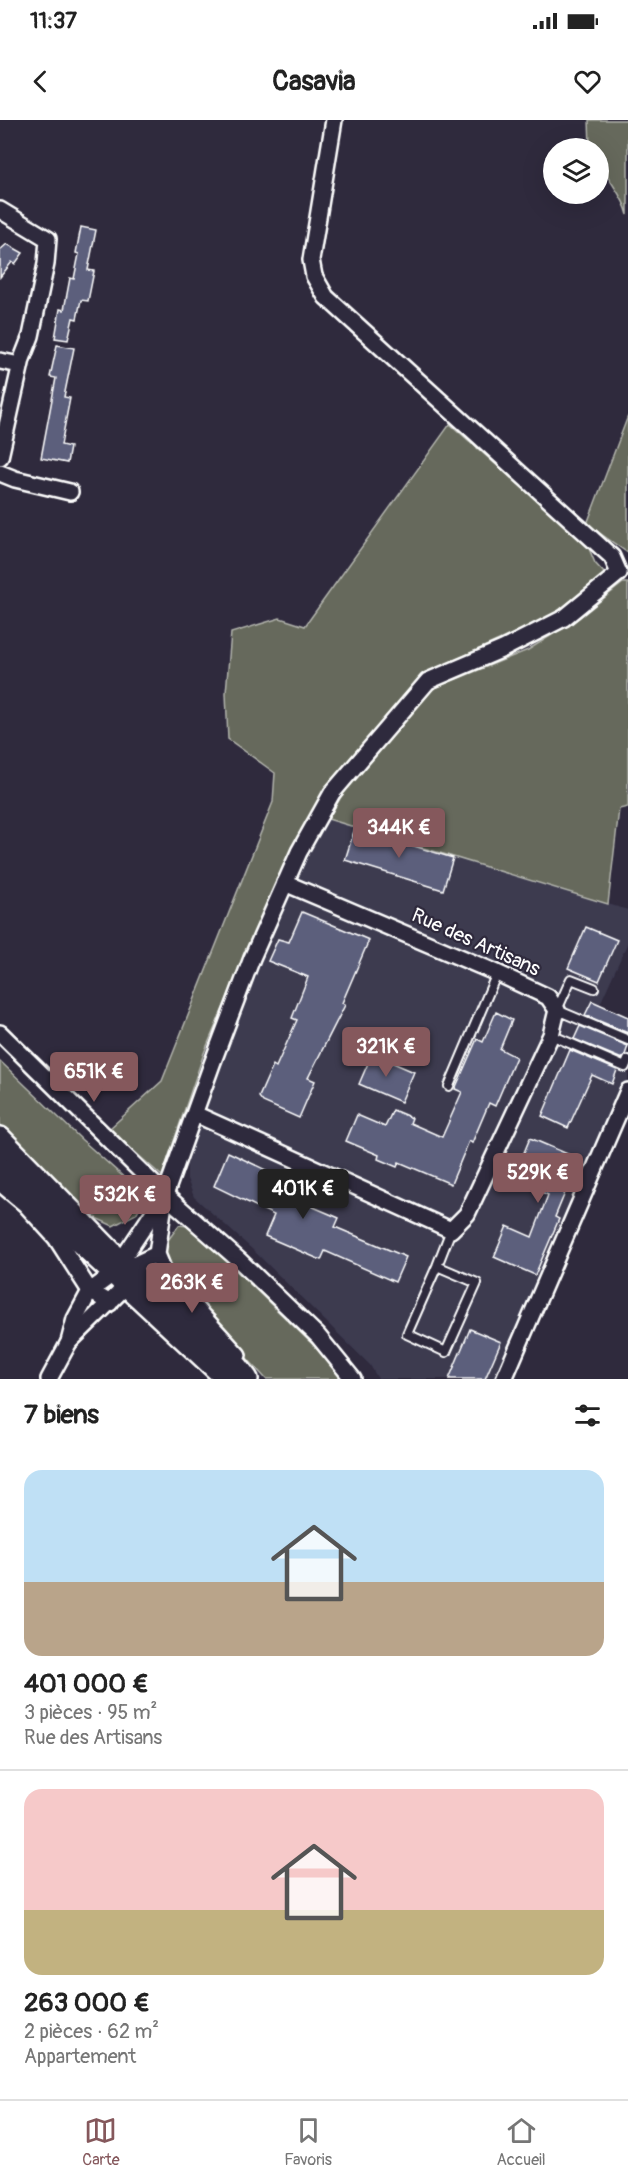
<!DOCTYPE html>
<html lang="fr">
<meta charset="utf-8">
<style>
:root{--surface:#fff;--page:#f2f2f2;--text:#222;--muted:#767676;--line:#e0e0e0;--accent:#85585c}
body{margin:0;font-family:Pangolin,sans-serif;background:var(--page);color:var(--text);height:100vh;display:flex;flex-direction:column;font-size:22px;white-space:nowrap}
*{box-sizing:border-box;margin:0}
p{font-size:20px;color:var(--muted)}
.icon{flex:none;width:33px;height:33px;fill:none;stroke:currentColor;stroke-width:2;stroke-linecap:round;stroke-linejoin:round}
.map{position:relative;height:1259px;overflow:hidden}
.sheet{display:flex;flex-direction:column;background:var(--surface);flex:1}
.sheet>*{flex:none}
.tools{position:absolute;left:543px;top:18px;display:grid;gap:12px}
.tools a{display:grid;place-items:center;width:66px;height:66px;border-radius:50%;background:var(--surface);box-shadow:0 6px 24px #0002;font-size:30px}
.price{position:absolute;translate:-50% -51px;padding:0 14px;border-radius:6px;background:var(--accent);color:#fff;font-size:20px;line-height:39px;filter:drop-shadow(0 2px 3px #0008)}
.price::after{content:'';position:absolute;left:50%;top:36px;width:18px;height:14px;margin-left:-9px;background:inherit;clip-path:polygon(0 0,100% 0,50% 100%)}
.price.active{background:#222;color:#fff}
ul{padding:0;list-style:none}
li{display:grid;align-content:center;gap:12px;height:318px;padding:0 24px}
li+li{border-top:2px solid var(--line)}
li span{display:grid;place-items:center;height:186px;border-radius:18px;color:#555}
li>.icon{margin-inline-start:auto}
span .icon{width:108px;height:108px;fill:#fffc;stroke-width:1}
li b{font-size:26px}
h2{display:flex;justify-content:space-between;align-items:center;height:72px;padding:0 24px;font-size:26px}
.status{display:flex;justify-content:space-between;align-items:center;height:42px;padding:0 30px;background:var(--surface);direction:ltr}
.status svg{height:16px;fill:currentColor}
header{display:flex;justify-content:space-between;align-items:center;height:78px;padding:0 24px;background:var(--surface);font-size:27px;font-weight:700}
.menu{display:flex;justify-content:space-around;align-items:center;height:84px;border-top:2px solid var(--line);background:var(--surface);font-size:16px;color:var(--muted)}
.menu a{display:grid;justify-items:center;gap:3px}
.menu .active{color:var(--accent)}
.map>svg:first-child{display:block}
</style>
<div class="status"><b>11:37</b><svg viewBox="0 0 49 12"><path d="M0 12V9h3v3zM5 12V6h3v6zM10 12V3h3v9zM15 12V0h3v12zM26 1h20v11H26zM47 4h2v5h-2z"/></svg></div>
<header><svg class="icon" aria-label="back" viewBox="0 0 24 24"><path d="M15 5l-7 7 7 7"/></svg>Casavia<svg class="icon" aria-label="heart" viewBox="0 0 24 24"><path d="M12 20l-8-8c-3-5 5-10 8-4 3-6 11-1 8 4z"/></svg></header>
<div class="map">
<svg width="628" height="1259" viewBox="0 0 628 1259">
<rect width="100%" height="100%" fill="#2f2a3d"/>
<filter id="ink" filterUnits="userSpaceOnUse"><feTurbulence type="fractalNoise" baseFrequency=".0167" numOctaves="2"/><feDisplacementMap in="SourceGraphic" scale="12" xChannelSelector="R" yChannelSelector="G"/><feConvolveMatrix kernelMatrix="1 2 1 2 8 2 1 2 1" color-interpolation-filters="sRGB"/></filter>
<g filter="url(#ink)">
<path fill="#3c3a50" d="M 328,699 L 628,790 L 628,822 L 600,884 L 628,897 L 628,971 L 504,1259 L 378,1259 L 370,1245 L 253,1130 L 194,1077 L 187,1059 L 187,1045 L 214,957 L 278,792 Z"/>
<g fill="#66695b" stroke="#b2b4ad" stroke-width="1.5">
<path d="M 589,0 L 628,0 L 628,95 C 623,71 598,53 598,28 L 591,28 L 590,26 Z"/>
<path d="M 628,296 L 628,433 L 587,404 Z"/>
<path d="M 450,304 L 588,426 L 595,443 L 605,454 L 550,497 L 421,555 L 335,657 L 277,761 L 204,933 L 162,1056 L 109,1009 L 162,961 L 273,682 L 275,653 L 228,619 L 226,573 L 231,513 L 280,498 L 305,506 Z"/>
<path d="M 623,463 L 628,463 L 628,687 L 619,689 L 608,784 L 328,699 L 348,665 L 432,569 L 528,530 L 579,498 Z"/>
<path d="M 0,941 L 82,1020 L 146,1077 L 136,1094 L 113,1106 L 96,1098 L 0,1008 Z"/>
<path d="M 179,1105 L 188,1106 L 194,1110 L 335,1246 L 343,1259 L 266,1259 L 176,1160 L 166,1137 L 166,1123 Z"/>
</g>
<g fill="#5c5f7c" stroke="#fff" stroke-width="1.5">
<path d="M 81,107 L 96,110 L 88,150 L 94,151 L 88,181 L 81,180 L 77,199 L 73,198 L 68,220 L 55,218 L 60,189 L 64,190 L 70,158 L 74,159 L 79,134 L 76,133 Z"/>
<path d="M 7,124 L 23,133 L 15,144 L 12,142 L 0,157 L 0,130 Z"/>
<path d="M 57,225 L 74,228 L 64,277 L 70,278 L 61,325 L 70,327 L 67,343 L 41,338 L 56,258 L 50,257 Z"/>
<path d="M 355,708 L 453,738 L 443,770 L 345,740 Z"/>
<path d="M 302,792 L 369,820 L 342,883 L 345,885 L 308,958 L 315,961 L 299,998 L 263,982 L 259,977 L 273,945 L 276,947 L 297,900 L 292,898 L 308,857 L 268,841 L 278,819 L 289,822 Z"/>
<path d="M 586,807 L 617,820 L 599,861 L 568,848 Z"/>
<path d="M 592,881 L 628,897 L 628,913 L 585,895 Z"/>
<path d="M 496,892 L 512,900 L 500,929 L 516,937 L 495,986 L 489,983 L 472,1023 L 469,1021 L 451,1064 L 399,1042 L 397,1047 L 378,1039 L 379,1035 L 346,1021 L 357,995 L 385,1007 L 393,990 L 412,998 L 410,1003 L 442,1017 L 462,972 L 455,969 L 477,919 L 483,922 Z"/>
<path d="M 580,906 L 628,926 L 625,935 L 622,939 L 574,919 Z"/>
<path d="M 570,930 L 617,950 L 612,964 L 592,955 L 568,1008 L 542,996 Z"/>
<path d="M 372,934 L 414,952 L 401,982 L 359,964 Z"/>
<path d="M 530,1018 L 579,1039 L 555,1097 L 559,1099 L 535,1155 L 494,1137 L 507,1106 L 532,1117 L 548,1075 L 513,1059 Z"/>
<path d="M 228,1032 L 289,1061 L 283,1074 L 339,1098 L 335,1107 L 406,1137 L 395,1162 L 325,1131 L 321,1140 L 265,1116 L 274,1095 L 214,1066 Z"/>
<path d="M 470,1209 L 501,1222 L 485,1259 L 449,1259 Z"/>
</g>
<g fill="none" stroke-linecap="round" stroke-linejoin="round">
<g stroke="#fff" stroke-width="12">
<g id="lane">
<path d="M 594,868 L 571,859 L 557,890 L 628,920"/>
<path d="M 551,915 L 625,947 L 628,940"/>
<path d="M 449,966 L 497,853"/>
<path d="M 437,1146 L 477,1163 L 446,1232 L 407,1214 L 437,1146 L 451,1110"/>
</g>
</g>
<g stroke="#fff" stroke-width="20">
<g id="street">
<path d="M 0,90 L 48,119 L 46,144 L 31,216 L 22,239 L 0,337"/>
<path d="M 0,241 L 20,245"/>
<path d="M 0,353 L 15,359 L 70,372"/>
<path d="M 0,913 L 165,1075 L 240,1141 L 318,1216 L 353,1259"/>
<path d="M 195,994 L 451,1110 L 467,1094 L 551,915 L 557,890 L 548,877 L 497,853 L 285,763"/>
<path d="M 0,1034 L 19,1052"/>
<path d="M 0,1063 L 25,1084 L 56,1118 L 90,1171 L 110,1183"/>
<path d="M 127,1148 L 125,1135 L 163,1078"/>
<path d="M 69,1222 L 120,1172 L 122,1153 L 127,1148 L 157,1134"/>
<path d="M 238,1235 L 166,1156 L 157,1134 L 165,1075 L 212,944 L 252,838 L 299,732 L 332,673 L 428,561 L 503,529 L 564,498 L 619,453 L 612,437 L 326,177 L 314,156 L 311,140 L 334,0"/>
<path d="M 49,1259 L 69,1222 L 75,1199 L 90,1171 L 113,1154 L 122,1153"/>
<path d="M 504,1259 L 628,971"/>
</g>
</g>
<g stroke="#fff" stroke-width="26">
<g id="secondary">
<path d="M 0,1018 L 127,1148 L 238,1247 L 247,1259"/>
<path d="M 0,1048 L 227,1259"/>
</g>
</g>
<use href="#lane" stroke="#2f2a3d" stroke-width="8"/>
<use href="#street" stroke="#2f2a3d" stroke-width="15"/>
<use href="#secondary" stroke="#2f2a3d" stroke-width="21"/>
</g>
</g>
<g text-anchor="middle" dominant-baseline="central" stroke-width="4.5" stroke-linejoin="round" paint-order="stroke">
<g font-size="20" fill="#fff" stroke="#2f2a3d">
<text transform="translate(476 822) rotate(24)">Rue des Artisans</text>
</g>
</g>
</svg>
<div class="tools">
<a><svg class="icon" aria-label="layers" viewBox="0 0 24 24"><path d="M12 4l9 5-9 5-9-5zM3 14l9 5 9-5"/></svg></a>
</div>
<b class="price" style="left:399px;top:739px">344K €</b>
<b class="price" style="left:386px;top:958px">321K €</b>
<b class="price" style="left:94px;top:983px">651K €</b>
<b class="price" style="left:538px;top:1084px">529K €</b>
<b class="price active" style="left:303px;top:1100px">401K €</b>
<b class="price" style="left:125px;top:1106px">532K €</b>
<b class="price" style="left:192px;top:1194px">263K €</b>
</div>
<section class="sheet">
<h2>7 biens<svg class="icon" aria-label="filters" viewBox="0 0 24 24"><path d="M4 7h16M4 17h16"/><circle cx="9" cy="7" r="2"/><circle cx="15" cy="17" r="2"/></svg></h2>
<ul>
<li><span style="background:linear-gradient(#bfe0f5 60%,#b9a48a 0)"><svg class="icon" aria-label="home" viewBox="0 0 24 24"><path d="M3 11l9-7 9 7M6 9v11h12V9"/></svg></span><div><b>401 000 €</b><p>3 pièces · 95 m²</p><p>Rue des Artisans</p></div></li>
<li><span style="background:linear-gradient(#f6c9c9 65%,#c2b280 0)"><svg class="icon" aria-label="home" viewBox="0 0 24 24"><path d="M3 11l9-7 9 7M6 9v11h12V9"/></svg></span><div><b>263 000 €</b><p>2 pièces · 62 m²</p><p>Appartement</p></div></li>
</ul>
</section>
<nav class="menu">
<a class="active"><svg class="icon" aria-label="map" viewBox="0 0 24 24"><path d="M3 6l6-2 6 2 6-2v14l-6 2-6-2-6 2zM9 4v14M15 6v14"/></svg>Carte</a>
<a><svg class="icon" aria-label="saved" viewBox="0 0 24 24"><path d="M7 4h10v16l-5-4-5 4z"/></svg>Favoris</a>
<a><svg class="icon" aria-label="home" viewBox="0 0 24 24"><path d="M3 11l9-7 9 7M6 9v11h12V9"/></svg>Accueil</a>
</nav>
